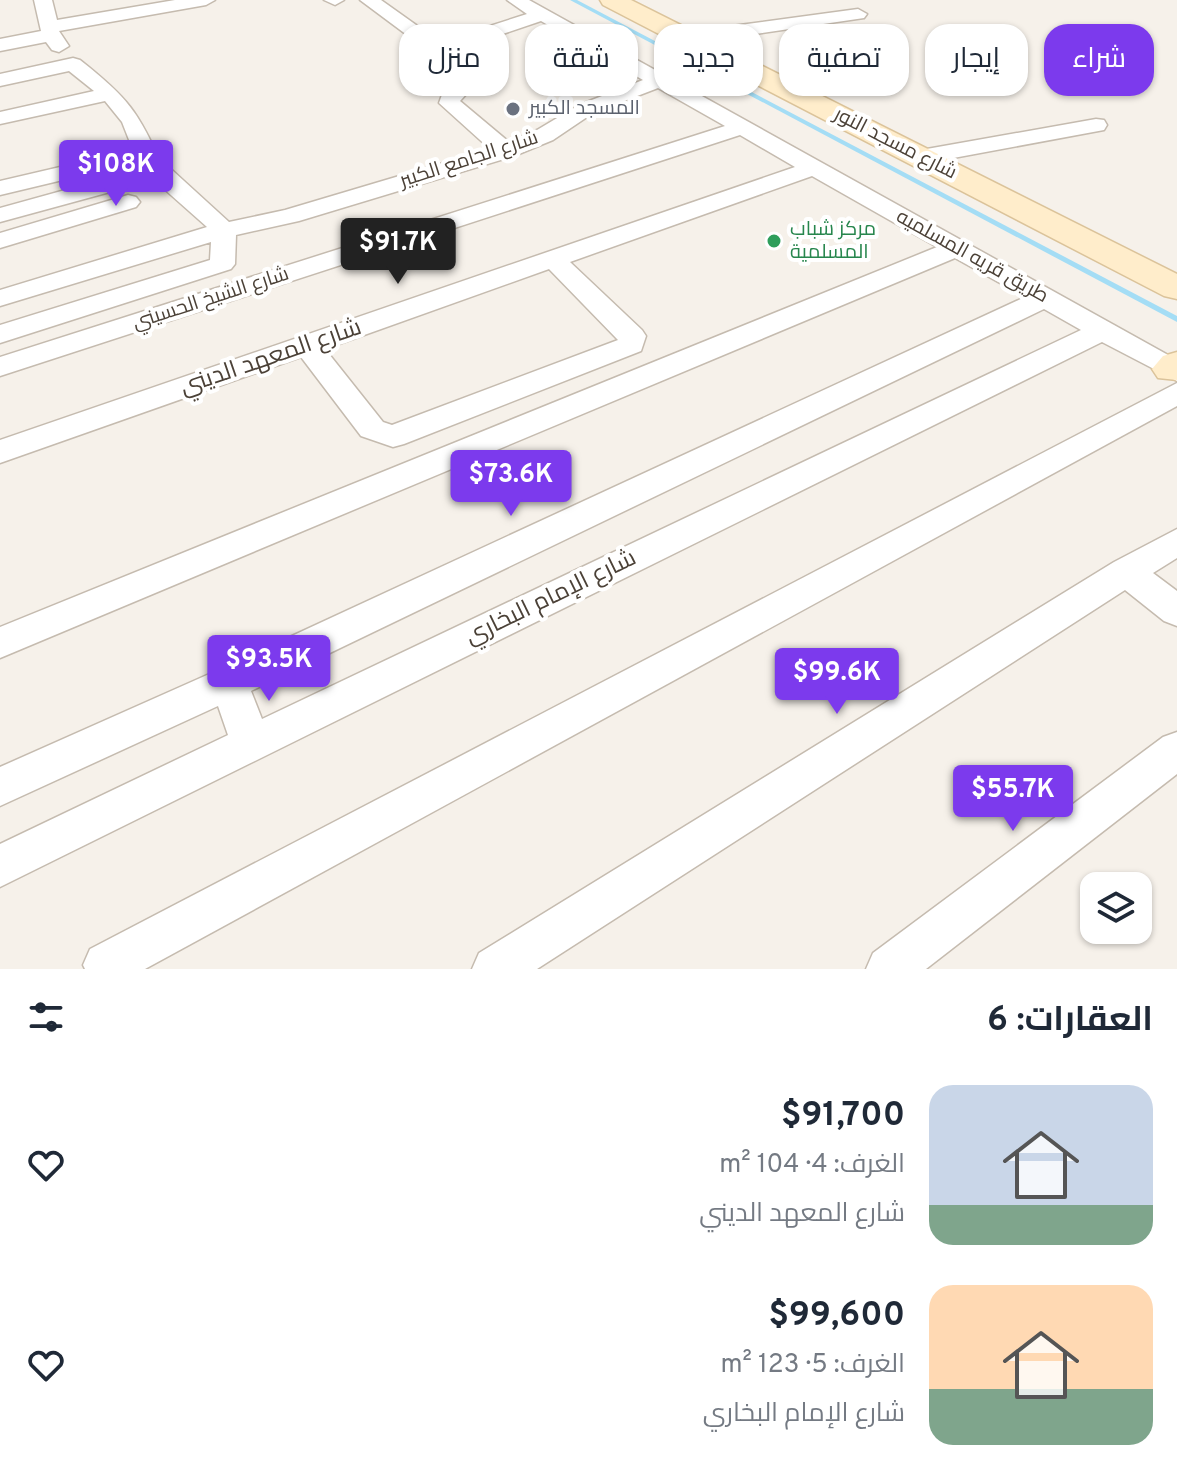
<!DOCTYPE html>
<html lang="ar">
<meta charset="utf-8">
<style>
:root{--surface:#fff;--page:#f2f2f3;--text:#1f2937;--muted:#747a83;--accent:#7c3aed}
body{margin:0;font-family:Overpass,Cairo,sans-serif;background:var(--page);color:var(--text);direction:rtl;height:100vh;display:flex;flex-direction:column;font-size:30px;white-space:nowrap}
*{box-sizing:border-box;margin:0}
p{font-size:26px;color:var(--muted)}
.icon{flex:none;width:44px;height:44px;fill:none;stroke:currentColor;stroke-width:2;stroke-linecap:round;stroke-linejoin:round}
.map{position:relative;height:969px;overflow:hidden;direction:ltr}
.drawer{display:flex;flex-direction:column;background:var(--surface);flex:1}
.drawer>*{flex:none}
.hud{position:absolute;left:24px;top:24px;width:1130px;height:72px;direction:rtl;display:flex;gap:16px}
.tools{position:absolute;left:1080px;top:872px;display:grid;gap:16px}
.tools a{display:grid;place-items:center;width:72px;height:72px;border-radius:16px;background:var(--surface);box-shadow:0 2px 6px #0004;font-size:40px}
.price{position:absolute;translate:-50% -68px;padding:0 18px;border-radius:8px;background:var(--accent);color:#fff;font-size:26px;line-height:52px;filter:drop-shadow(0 2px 4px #0008)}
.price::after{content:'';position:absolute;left:50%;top:48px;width:24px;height:18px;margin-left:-12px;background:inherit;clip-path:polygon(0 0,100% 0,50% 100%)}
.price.selected{background:#222;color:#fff}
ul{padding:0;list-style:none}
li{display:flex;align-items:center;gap:24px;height:200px;padding:0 24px}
li span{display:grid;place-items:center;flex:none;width:224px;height:160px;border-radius:24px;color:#555}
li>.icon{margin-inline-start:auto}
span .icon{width:96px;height:96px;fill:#fffc;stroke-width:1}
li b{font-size:34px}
h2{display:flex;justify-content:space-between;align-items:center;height:96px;padding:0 24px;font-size:34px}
.pill{padding:0 28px;border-radius:24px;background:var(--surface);box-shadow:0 2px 6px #0004;font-size:28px;line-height:72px}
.pill.selected{background:var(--accent);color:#fff}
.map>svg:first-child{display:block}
</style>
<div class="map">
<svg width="1177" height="969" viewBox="0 0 1177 969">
<rect width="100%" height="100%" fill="#f6f1ea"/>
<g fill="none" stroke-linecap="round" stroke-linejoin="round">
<path fill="#a4ddf5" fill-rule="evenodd" d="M 570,0 L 577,0 L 1177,316 L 1177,322 Z"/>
<g stroke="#c5bbaf" stroke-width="3">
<g id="street">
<path d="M 34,0 L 52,0 L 57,20 L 175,0 L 215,0 L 206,5 L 59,31 L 69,46 L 59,52 L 52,50 L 46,42 L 0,51 L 0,39 L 41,31 Z"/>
<path d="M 324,0 L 344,0 L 335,5 Z"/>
<path d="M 360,0 L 381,0 L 440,42 L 527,14 L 507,0 L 529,0 L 1177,360 L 1177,381 L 1102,342 L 0,887 L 0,844 L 228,735 L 218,706 L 0,806 L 0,767 L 216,671 L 1025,297 L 955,258 L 0,658 L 0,627 L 937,247 L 812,176 L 570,262 L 642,330 L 646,336 L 641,351 L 404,444 L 393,447 L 361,436 L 301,357 L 0,463 L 0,440 L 795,167 L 740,135 L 0,376 L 0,357 L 725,126 L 658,88 L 593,113 L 553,140 L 514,156 L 299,221 L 236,235 L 235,264 L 231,269 L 0,343 L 0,325 L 210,260 L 211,242 L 0,306 L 0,290 L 207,227 L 154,180 L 0,222 L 0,208 L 141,169 L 138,162 L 0,195 L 0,181 L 133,150 L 122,122 L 105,101 L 0,124 L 0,112 L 94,91 L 69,71 L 0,86 L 0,74 L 73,58 L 80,60 C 128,98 139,112 163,168 L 172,170 L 229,222 L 285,210 L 490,149 L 439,103 L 443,92 L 462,76 ZM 541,21 L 643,80 L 579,105 L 537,130 L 509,142 L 460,101 L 482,77 L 478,69 L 453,51 ZM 549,269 L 618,340 L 392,425 L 383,422 L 325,349 ZM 1044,309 L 1081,330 L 262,719 L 251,691 Z"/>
<path d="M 858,9 L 867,14 L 864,18 L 687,44 L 678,38 L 687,32 Z"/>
<path d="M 1096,119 L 1104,120 L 1107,125 L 1104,130 L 921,164 L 910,157 L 921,150 Z"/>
<path d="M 128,195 L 136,197 L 140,202 L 136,207 L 0,248 L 0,233 Z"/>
<path d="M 1177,383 L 1177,406 L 145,969 L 85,969 L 83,965 L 90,949 Z"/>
<path d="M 1177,529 L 1177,558 L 1153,573 L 1177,591 L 1177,626 L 1164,621 L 1125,590 L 537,969 L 472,969 L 479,953 L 1114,562 Z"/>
<path d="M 1177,732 L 1177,774 L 926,969 L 866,969 L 873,953 L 1163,737 Z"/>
</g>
</g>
<g stroke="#dbc39a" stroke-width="3">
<g id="secondary">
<path d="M 600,0 L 631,0 L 1177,274 L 1177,299 L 1164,296 L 603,5 Z"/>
<path d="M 1177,352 L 1177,380 L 1158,378 L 1152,369 L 1163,356 Z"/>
</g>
</g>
<use href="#street" fill="#fff" fill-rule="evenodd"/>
<use href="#secondary" fill="#ffedcb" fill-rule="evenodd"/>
</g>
<circle fill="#6b7280" stroke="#fff" stroke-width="3" cx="513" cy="109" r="8"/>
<circle fill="#2e9e5b" stroke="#fff" stroke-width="3" cx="774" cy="241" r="8"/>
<g text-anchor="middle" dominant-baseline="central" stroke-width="8" stroke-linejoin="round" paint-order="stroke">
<g font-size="20" fill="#5b616d" stroke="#fff" text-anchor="start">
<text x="529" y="109">المسجد الكبير</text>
</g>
<g font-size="20" fill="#4b4137" stroke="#fff">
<text transform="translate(895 144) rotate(27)">شارع مسجد النور</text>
<text transform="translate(469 160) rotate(-18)">شارع الجامع الكبير</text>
<text transform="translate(972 257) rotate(29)">طريق قريه المسلميه</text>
<text transform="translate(211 299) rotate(-18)">شارع الشيخ الحسيني</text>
</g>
<g font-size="20" fill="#27864d" stroke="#fff" text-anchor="start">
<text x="790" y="230">مركز شباب<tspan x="790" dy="23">المسلمية</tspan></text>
</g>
<g font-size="24" fill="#4b4137" stroke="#fff">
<text transform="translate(271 358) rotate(-19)">شارع المعهد الديني</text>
<text transform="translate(551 598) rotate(-26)">شارع الإمام البخاري</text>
</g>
</g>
</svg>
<div class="tools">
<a><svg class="icon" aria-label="layers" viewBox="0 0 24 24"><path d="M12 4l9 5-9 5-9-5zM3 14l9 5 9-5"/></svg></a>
</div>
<b class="price" style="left:116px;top:208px">$108K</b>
<b class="price selected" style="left:398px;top:286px">$91.7K</b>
<b class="price" style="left:511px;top:518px">$73.6K</b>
<b class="price" style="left:269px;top:703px">$93.5K</b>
<b class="price" style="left:837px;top:716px">$99.6K</b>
<b class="price" style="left:1013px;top:833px">$55.7K</b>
<div class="hud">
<a class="pill selected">شراء</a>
<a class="pill">إيجار</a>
<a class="pill">تصفية</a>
<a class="pill">جديد</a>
<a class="pill">شقة</a>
<a class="pill">منزل</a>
</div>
</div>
<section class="drawer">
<h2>العقارات: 6<svg class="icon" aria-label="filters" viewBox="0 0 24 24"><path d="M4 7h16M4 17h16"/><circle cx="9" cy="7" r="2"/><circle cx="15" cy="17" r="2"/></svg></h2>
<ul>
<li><span style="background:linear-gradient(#c9d6e8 75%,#7fa58c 0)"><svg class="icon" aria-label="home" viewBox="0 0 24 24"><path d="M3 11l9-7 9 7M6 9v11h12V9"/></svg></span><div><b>$91,700</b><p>الغرف: 4 · 104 m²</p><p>شارع المعهد الديني</p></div><svg class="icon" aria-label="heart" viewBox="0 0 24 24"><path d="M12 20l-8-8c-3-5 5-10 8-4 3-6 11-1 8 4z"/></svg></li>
<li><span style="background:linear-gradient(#ffd9b3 65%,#7fa58c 0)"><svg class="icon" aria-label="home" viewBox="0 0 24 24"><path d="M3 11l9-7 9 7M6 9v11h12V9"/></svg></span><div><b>$99,600</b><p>الغرف: 5 · 123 m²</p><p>شارع الإمام البخاري</p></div><svg class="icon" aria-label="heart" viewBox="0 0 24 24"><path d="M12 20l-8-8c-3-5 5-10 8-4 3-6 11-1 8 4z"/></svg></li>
</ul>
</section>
